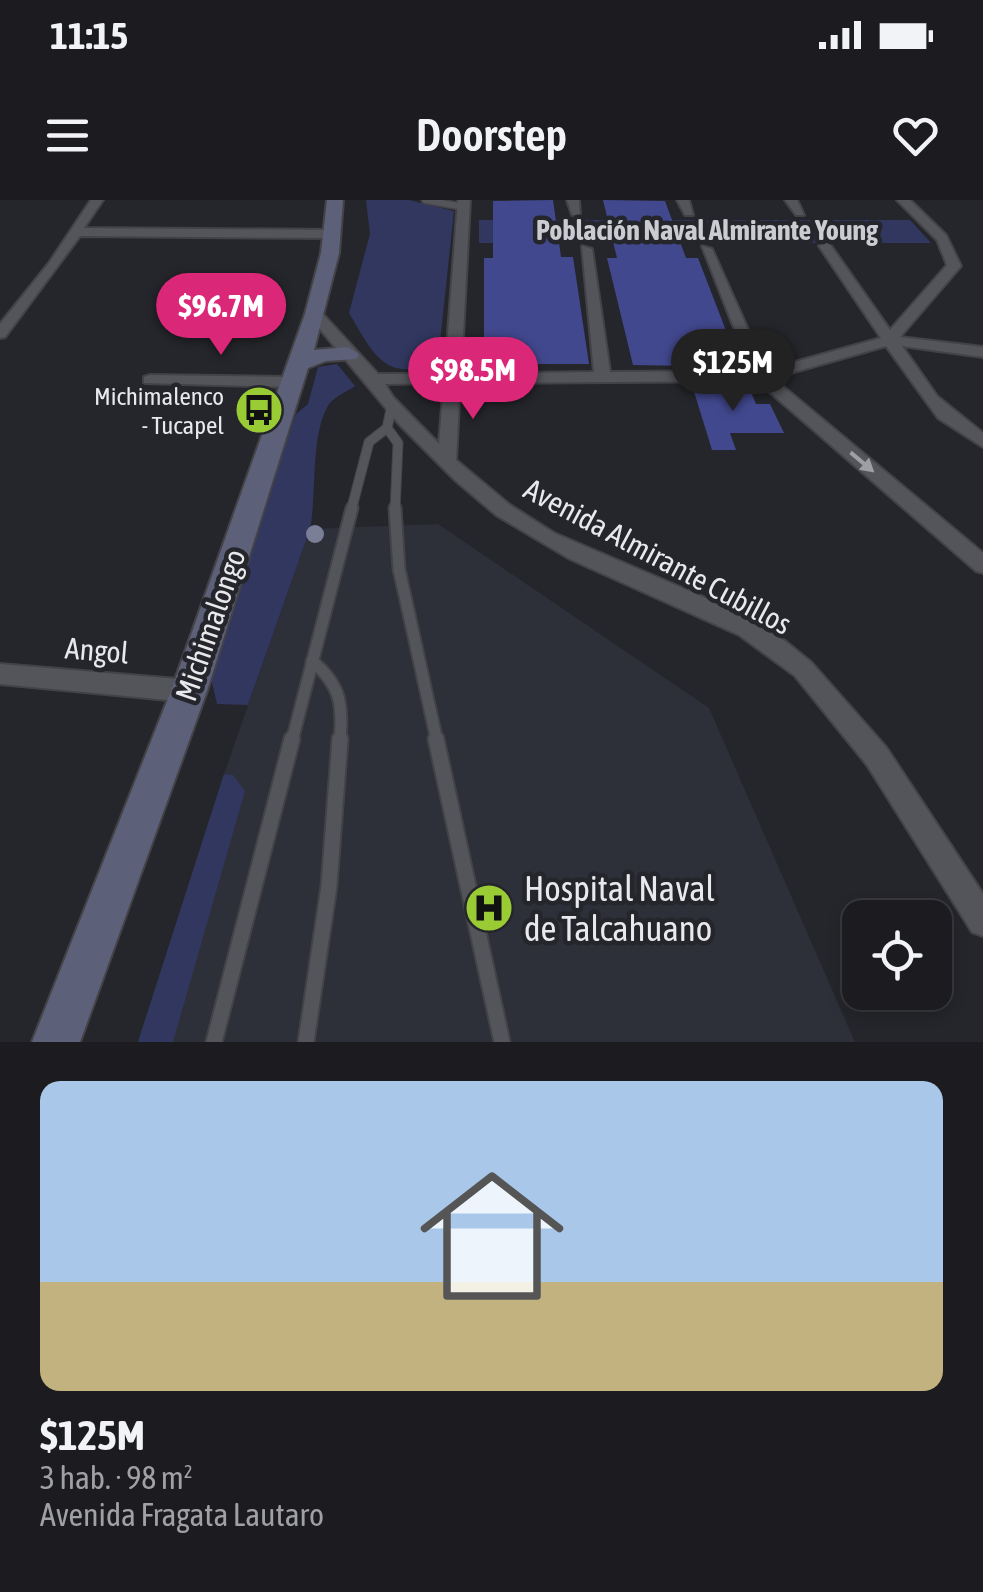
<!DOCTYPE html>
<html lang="es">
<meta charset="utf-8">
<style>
:root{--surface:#1c1c20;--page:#29292d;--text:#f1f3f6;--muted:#a0a1a5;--line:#3a3a3e;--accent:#db2777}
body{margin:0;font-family:"Asap Condensed",sans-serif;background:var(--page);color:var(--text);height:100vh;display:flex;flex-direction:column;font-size:38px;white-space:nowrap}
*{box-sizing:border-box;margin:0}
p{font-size:32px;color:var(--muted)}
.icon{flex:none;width:55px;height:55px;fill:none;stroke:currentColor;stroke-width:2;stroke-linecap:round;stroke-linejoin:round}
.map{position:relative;height:842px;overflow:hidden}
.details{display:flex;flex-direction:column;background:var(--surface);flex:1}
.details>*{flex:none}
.controls{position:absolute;left:842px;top:700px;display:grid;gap:20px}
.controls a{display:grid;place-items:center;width:110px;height:110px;border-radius:20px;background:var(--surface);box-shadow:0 5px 15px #0003,0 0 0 2px var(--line);font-size:50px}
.price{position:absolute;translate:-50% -85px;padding:0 22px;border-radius:35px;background:var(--accent);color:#fff;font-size:32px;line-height:65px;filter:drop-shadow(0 2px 5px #0008)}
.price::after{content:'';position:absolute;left:50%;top:60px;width:30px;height:22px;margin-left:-15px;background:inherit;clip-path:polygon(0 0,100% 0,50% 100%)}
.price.selected{background:#222;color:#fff}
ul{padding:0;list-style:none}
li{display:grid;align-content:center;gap:20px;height:530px;padding:0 40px}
li span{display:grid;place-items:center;height:310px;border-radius:20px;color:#555}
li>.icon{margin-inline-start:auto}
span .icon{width:180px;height:180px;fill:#fffc;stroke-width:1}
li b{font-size:42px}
.status{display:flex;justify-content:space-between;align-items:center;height:70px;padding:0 50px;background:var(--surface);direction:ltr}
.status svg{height:28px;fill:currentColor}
header{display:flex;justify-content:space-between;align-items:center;height:130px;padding:0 40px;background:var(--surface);font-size:45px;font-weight:600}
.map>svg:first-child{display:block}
</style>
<div class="status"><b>11:15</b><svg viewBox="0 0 49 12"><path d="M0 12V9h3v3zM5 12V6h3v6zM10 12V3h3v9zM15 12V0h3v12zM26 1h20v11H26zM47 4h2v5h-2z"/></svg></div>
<header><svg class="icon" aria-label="menu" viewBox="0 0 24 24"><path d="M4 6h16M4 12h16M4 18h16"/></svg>Doorstep<svg class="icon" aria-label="heart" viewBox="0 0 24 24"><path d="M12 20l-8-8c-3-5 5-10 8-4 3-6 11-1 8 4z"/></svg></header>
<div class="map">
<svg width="983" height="842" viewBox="0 0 983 842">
<rect width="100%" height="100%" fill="#25262b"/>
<path fill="#2d2f39" d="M 438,324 L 709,508 L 855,842 L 138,842 L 224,574 L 310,329 Z"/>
<g fill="#32375f">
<path d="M 366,0 L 409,0 L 454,11 L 439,151 C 434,162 425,167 413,169 C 378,174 365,138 349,113 L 370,34 Z"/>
<path d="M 479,20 L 910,20 L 931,43 L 479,43 Z"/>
<path d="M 337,164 L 355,186 C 348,191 334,197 329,204 C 310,234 317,294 310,329 L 248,505 L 217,504 L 208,465 L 296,214 L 308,204 L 318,167 Z"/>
<path d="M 224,574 L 233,575 L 245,591 L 173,842 L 138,842 Z"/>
</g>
<g fill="#42488e">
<path d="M 553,0 L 561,57 L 573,57 L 589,164 L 484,164 L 484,58 L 493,58 L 493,1 Z"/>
<path d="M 603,0 L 665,1 L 686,58 L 698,58 L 740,167 L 633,165 L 607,58 L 617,58 Z"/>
<path d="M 692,185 L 748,185 L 756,204 L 770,204 L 784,233 L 730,233 L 736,250 L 712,250 Z"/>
</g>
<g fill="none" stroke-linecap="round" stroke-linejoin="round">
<g stroke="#434347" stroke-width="9">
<path id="lane-far3" d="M 425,0 L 464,7"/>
</g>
<g stroke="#434347" stroke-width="11">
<g id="lane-far2">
<path d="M 392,205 L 387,228 L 398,243 L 395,311"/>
<path d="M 351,311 L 369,242 L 387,228"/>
</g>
</g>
<g stroke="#434347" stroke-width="15">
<g id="lane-far1">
<path d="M 395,308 L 399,369 L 437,541"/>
<path d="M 312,461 C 341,485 343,505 340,541"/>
<path d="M 292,541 L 352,308"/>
</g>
</g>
<g stroke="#434347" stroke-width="19">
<g id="lane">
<path d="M 436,539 L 502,842"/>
<path d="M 214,842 L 292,539"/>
<path d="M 306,842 L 329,686 L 340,539"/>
</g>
</g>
<g stroke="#434347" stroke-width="4">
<g id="street">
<path d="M 91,0 L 103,0 L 84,28 L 333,30 L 339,34 L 333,38 L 80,36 L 5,137 L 0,138 L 0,124 L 49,63 Z"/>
<path d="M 458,0 L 470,0 L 461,174 L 594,172 L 582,46 L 592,49 L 610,172 L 751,171 L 702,46 L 712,49 L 766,170 L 881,138 L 819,46 L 821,43 L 829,43 L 890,130 L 947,65 L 937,40 L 897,0 L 910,0 L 946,35 L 961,66 L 900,137 L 983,147 L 983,157 L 902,146 L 937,196 L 983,233 L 983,247 L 938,218 L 886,146 L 773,178 L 983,353 L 983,373 L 976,371 L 757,181 L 460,183 L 456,260 L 510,305 L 554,333 L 722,405 L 785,441 L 811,462 L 886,547 L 983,694 L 983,736 L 972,732 L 867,565 L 795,476 L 739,435 L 570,359 L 496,315 L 456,281 L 399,224 L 310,117 L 310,111 L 320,111 L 378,174 L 445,174 ZM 444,183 L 439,244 L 393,197 L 385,184 Z"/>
<path d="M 567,0 L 579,0 L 580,15 L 572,15 Z"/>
<path d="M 677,0 L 689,0 L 693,15 L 685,15 Z"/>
<path d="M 785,0 L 797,0 L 804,15 L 796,15 Z"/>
<path d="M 150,175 L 291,177 L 299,182 L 291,187 L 144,183 L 144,177 Z"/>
<path d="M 0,464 L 189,480 L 198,483 L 201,491 L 198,499 L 189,502 L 0,484 Z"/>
</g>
</g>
<g stroke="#434347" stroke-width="4">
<path id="secondary" d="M 327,0 L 343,0 L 339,53 L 314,150 L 348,147 L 359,154 L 356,159 L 326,161 L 308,168 L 207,491 L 80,842 L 32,842 L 171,491 L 305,114 L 321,53 Z"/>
</g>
<use href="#lane-far3" stroke="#54555a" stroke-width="6"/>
<use href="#lane-far2" stroke="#54555a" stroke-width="9"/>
<use href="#lane-far1" stroke="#54555a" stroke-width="11"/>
<use href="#lane" stroke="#54555a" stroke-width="15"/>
<use href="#street" fill="#54555a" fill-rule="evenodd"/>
<use href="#secondary" fill="#5c6078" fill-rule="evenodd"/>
</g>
<circle fill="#7a7f97" cx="315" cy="334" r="9"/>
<defs><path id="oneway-solid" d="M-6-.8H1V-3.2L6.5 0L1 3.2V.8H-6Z" transform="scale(2.5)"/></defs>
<use fill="#9e9fa4" href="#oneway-solid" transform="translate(862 262) rotate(40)"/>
<defs>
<g id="bus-disc" transform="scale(2.5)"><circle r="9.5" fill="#99cb35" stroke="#25262b"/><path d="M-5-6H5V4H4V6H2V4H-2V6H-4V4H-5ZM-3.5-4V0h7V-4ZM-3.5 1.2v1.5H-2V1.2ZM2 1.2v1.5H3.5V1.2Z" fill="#111"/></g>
<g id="hospital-disc" transform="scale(2.5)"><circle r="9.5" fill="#99cb35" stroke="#25262b"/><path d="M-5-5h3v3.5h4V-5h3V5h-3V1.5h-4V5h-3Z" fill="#111"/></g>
</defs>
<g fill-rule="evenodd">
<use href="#bus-disc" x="259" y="210"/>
<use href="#hospital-disc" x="489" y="708"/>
</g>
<g text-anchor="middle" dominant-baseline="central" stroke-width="9" stroke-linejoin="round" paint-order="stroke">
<g font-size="25" fill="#e9e9ed" stroke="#25262b" text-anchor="end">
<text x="224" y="196">Michimalenco<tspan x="224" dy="29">- Tucapel</tspan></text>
</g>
<g font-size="28" font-weight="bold" fill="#cbccd2" stroke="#25262b">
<text x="707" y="30">Población Naval Almirante Young</text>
</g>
<g font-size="30" fill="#e9e9ed" stroke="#25262b">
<text transform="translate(658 356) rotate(28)">Avenida Almirante Cubillos</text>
<text transform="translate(210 425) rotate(-71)">Michimalongo</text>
<text transform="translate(97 450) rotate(5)">Angol</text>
</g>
<g font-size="35" fill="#e9e9ed" stroke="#25262b" text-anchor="start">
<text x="524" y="688">Hospital Naval<tspan x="524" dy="40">de Talcahuano</tspan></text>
</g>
</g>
</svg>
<div class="controls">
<a><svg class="icon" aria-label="locate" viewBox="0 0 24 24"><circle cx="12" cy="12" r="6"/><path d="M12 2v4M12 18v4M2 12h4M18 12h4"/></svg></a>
</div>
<b class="price" style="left:221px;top:158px">$96.7M</b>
<b class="price selected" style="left:733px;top:214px">$125M</b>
<b class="price" style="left:473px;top:222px">$98.5M</b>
</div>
<section class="details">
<ul>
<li><span style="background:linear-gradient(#a9c7e8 65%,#c2b280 0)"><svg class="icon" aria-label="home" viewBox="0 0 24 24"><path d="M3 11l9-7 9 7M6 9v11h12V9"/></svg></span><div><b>$125M</b><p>3 hab. · 98 m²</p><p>Avenida Fragata Lautaro</p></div></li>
</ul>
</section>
